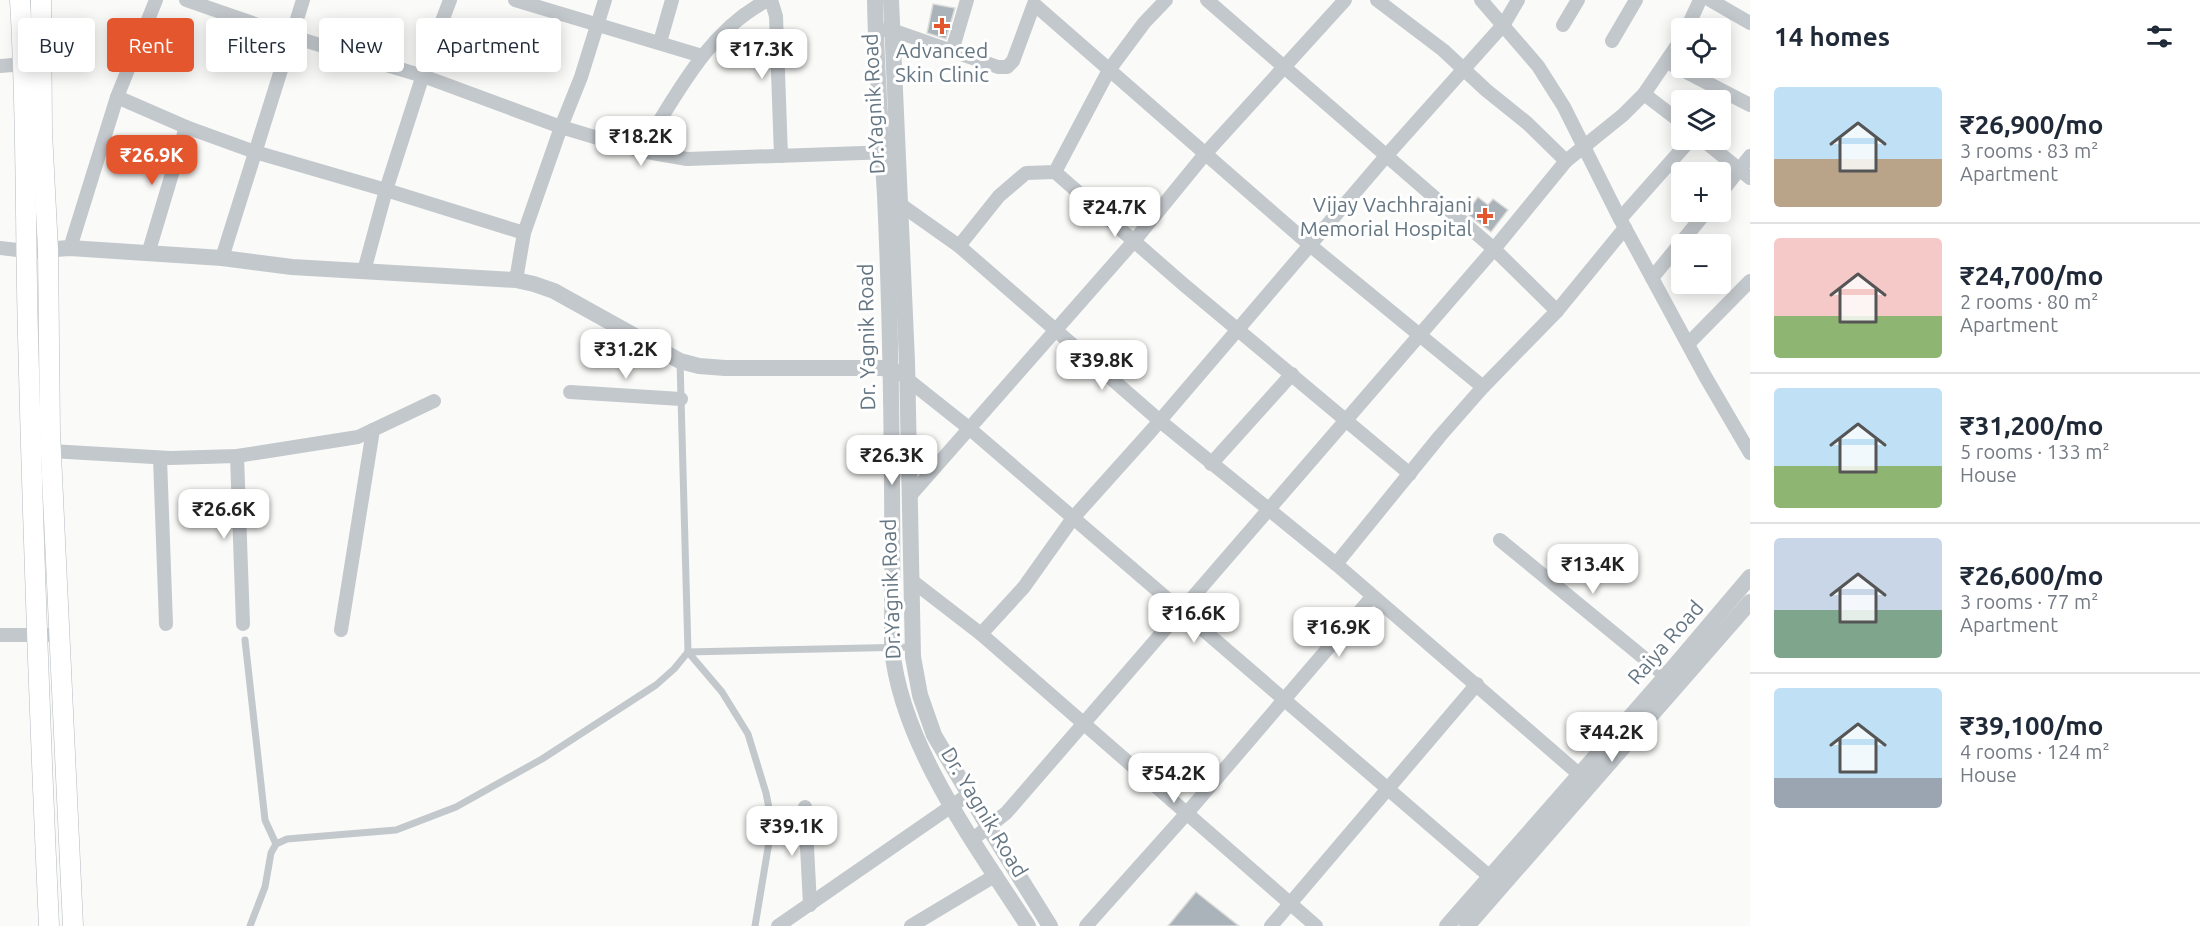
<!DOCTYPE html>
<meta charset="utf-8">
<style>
:root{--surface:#fff;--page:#f6f6f7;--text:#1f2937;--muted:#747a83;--line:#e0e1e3;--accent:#e4572e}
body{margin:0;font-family:Ubuntu,sans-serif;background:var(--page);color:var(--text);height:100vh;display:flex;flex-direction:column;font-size:22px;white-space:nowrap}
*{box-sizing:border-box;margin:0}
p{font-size:20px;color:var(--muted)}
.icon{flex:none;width:33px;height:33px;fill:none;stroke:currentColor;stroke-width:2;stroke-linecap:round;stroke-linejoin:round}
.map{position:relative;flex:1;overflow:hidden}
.drawer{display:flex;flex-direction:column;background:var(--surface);width:450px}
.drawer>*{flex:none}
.banner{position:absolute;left:18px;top:18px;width:570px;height:54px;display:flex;gap:12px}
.buttons{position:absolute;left:1671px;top:18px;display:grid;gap:12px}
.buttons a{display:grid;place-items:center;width:60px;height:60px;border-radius:6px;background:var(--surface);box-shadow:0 3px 15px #0003;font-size:30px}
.price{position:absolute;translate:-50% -51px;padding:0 14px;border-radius:12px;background:#fff;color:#222;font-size:20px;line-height:39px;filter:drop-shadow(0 2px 3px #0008)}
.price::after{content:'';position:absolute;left:50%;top:36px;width:18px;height:14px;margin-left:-9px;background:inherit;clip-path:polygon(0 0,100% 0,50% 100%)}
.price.current{background:var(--accent);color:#fff}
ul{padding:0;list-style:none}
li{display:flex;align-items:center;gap:18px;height:150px;padding:0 24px}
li+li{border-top:2px solid var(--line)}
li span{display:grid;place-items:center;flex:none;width:168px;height:120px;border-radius:6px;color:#555}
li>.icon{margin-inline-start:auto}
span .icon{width:72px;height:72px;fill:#fffc;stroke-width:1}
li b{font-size:26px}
h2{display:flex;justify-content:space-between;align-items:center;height:72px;padding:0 24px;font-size:26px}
.chip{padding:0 21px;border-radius:6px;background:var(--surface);box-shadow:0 3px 15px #0003;font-size:21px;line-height:54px}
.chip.current{background:var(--accent);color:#fff}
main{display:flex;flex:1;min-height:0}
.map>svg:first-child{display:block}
</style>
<main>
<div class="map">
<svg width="1750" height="926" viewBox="0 0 1750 926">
<rect width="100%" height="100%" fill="#fafaf8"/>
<g fill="#aab3b9" stroke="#dcdcda" stroke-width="1.5">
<path d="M 933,4 L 955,8 L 946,39 L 927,33 Z"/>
<path d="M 1478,197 L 1488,205 L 1493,199 L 1508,210 L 1491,232 L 1466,213 Z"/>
<path d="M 1196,892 L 1239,926 L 1168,926 Z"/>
</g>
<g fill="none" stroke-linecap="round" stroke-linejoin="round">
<g stroke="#b3babf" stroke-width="21">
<g id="secondary">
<path d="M 20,0 C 27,112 25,223 28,335 C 33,532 40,729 49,926"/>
<path d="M 41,0 L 42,132 L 48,250 L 50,433 L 73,926"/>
</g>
</g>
<g stroke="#c3c8cc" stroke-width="7">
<path d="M 245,640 L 265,820 L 276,844"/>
<path d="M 688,652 L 722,692 L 748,734 L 766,793 L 771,818 L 769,842 L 755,926"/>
<path d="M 688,652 L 912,647"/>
<path d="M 250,926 L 265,887 L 271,853 L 276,844 L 287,839 L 396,830 L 456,807 L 542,759 L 656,685 L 674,669 L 688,652 L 680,361"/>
</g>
<g stroke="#c3c8cc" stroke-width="14">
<path d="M 186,0 L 290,36 L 423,76 L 561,127 L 641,151"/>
<path d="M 515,0 L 702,56"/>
<path d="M 768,0 C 707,31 676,96 641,151 L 687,159 L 891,152"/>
<path d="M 771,0 L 776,16 L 781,156"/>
<path d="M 1207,0 L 1494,249 L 1557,311"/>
<path d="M 1377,0 L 1443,50 L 1486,90 L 1527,123 L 1566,161"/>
<path d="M 1481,0 L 1538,66 L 1564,107 L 1618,215 L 1705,376 L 1750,453"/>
<path d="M 1710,0 L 1750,23"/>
<path d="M 1563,25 L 1578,0"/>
<path d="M 1687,28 L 1700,0"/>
<path d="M 885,30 L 892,30 L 998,67 L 1007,67 L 1013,61 L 1034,4 L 1311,246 L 1483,387"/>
<path d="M 1612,41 L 1636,0"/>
<path d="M 660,42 L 672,0"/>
<path d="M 952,51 L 967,0"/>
<path d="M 1667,62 L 1750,105"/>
<path d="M 0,66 L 24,64"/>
<path d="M 1644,94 L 1682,123"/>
<path d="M 117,97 L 186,127 L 255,152 L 386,190 L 524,233"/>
<path d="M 1703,140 L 1750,178"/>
<path d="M 1055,172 L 1183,284 L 1410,474"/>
<path d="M 1720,194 L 1750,156"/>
<path d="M 894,200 L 959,246 L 1160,421 L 1336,564 L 1580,775"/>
<path d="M 1620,219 L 1690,140"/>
<path d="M 959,246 L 999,196 L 1026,173 L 1055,172 L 1109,70 L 1144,23 L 1166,0"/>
<path d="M 0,248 L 26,251"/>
<path d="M 70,248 L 117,97 L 156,0"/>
<path d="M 148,254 L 186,127"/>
<path d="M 222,258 L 303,0"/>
<path d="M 364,271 L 386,190 L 430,53 L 450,0"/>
<path d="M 1652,278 L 1706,212"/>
<path d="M 516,280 L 524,233 L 561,127 L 581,77 L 605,0"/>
<path d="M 1688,344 L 1750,281"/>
<path d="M 907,379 L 970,429 L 1496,882"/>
<path d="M 570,392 L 681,399"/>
<path d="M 51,451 L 170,458 L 237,456 L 358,437 L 434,401"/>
<path d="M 237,456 L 243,624"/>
<path d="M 160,458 L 166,624"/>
<path d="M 1211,464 L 1292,374"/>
<path d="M 909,497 L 1134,241 L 1205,154 L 1345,0"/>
<path d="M 1500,540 L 1666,676"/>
<path d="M 1336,564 L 1440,436 L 1483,387 L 1557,311 L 1625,228"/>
<path d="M 911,580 L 981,634 L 1316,926"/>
<path d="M 341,630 L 373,430"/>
<path d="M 981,634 L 1024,587 L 1073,518 L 1151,431 L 1387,155 L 1504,24 L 1518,0"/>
<path d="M 0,635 L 59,635"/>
<path d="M 805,807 L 810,905"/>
<path d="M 973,839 L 1006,813 L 1020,797 L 1494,249 L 1566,161 L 1623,115 L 1644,94 L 1682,38"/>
<path d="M 778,926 L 969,794"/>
<path d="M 911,926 L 996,875"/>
<path d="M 1086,926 L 1187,813 L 1372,597"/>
<path d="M 1271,926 L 1477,684"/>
</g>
<g stroke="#c3c8cc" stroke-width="16">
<path d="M 875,0 C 876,65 881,130 885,195 C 892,346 893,497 892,648 C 901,745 976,845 1028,926"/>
<path d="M 891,0 L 907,361 L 913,657 L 920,695 L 934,735 L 989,828 L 1050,926"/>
<path d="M 26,251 L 70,248 L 222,258 L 292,267 L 516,280 L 534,284 L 554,291 L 680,361 L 699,366 L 725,368 L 881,368 L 890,369 L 899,373"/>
<path d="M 1447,926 L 1666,676 L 1750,577"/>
<path d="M 1467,926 L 1750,602"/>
</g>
<use href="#secondary" stroke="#fff" stroke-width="20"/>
</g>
<g fill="#e4572e" stroke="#fff" stroke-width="2">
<path d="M939 17h6v6h6v6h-6v6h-6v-6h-6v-6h6z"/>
<path d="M1482 207h6v6h6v6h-6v6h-6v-6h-6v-6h6z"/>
</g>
<g text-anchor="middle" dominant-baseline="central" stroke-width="6" stroke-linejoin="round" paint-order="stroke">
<g font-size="21" fill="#657683" stroke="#fff">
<text x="942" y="50">Advanced<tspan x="942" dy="24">Skin Clinic</tspan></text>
<text x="1472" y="204" text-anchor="end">Vijay Vachhrajani<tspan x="1472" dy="24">Memorial Hospital</tspan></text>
</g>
<g font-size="21" fill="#657683" stroke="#fff">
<text transform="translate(873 104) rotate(-93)">Dr.Yagnik Road</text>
<text transform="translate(866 337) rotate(-91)">Dr. Yagnik Road</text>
<text transform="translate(890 589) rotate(-92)">Dr.Yagnik Road</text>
<text transform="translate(1665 642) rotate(-49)">Raiya Road</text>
<text transform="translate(985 812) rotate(59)">Dr. Yagnik Road</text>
</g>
</g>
</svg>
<div class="buttons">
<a><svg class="icon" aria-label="locate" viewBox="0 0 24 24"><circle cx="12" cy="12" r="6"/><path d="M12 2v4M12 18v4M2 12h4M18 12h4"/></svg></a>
<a><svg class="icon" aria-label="layers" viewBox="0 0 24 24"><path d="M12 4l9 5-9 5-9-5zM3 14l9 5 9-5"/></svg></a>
<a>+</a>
<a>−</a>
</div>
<b class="price" style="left:762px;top:80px">₹17.3K</b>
<b class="price" style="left:641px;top:167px">₹18.2K</b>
<b class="price current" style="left:152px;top:186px">₹26.9K</b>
<b class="price" style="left:1115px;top:238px">₹24.7K</b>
<b class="price" style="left:626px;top:380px">₹31.2K</b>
<b class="price" style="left:1102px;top:391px">₹39.8K</b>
<b class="price" style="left:892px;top:486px">₹26.3K</b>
<b class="price" style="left:224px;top:540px">₹26.6K</b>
<b class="price" style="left:1593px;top:595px">₹13.4K</b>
<b class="price" style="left:1194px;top:644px">₹16.6K</b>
<b class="price" style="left:1339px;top:658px">₹16.9K</b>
<b class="price" style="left:1612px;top:763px">₹44.2K</b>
<b class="price" style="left:1174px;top:804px">₹54.2K</b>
<b class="price" style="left:792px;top:857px">₹39.1K</b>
<div class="banner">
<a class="chip">Buy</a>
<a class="chip current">Rent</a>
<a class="chip">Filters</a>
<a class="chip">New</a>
<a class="chip">Apartment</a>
</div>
</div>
<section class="drawer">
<h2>14 homes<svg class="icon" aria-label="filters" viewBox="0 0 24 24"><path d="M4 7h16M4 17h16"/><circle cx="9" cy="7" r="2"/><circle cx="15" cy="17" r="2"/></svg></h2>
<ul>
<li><span style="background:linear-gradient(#bfe0f5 60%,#b9a48a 0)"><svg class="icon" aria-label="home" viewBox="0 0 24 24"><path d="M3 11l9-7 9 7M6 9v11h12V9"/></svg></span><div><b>₹26,900/mo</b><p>3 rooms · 83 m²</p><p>Apartment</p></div></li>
<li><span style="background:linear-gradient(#f6c9c9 65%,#8fb573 0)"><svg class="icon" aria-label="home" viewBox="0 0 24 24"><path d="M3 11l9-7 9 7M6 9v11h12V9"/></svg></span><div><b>₹24,700/mo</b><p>2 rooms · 80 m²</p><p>Apartment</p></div></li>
<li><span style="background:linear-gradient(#bfe0f5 65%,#8fb573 0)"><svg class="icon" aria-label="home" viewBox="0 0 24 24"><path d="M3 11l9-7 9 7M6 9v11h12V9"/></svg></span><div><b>₹31,200/mo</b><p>5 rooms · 133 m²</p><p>House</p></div></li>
<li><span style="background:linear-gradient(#c9d6e8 60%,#7fa58c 0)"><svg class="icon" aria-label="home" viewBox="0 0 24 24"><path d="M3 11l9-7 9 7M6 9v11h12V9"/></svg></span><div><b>₹26,600/mo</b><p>3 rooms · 77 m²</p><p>Apartment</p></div></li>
<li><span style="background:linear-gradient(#bfe0f5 75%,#9aa5b1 0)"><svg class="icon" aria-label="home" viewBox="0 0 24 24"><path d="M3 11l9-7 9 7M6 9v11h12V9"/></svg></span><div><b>₹39,100/mo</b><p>4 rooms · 124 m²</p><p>House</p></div></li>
</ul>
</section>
</main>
